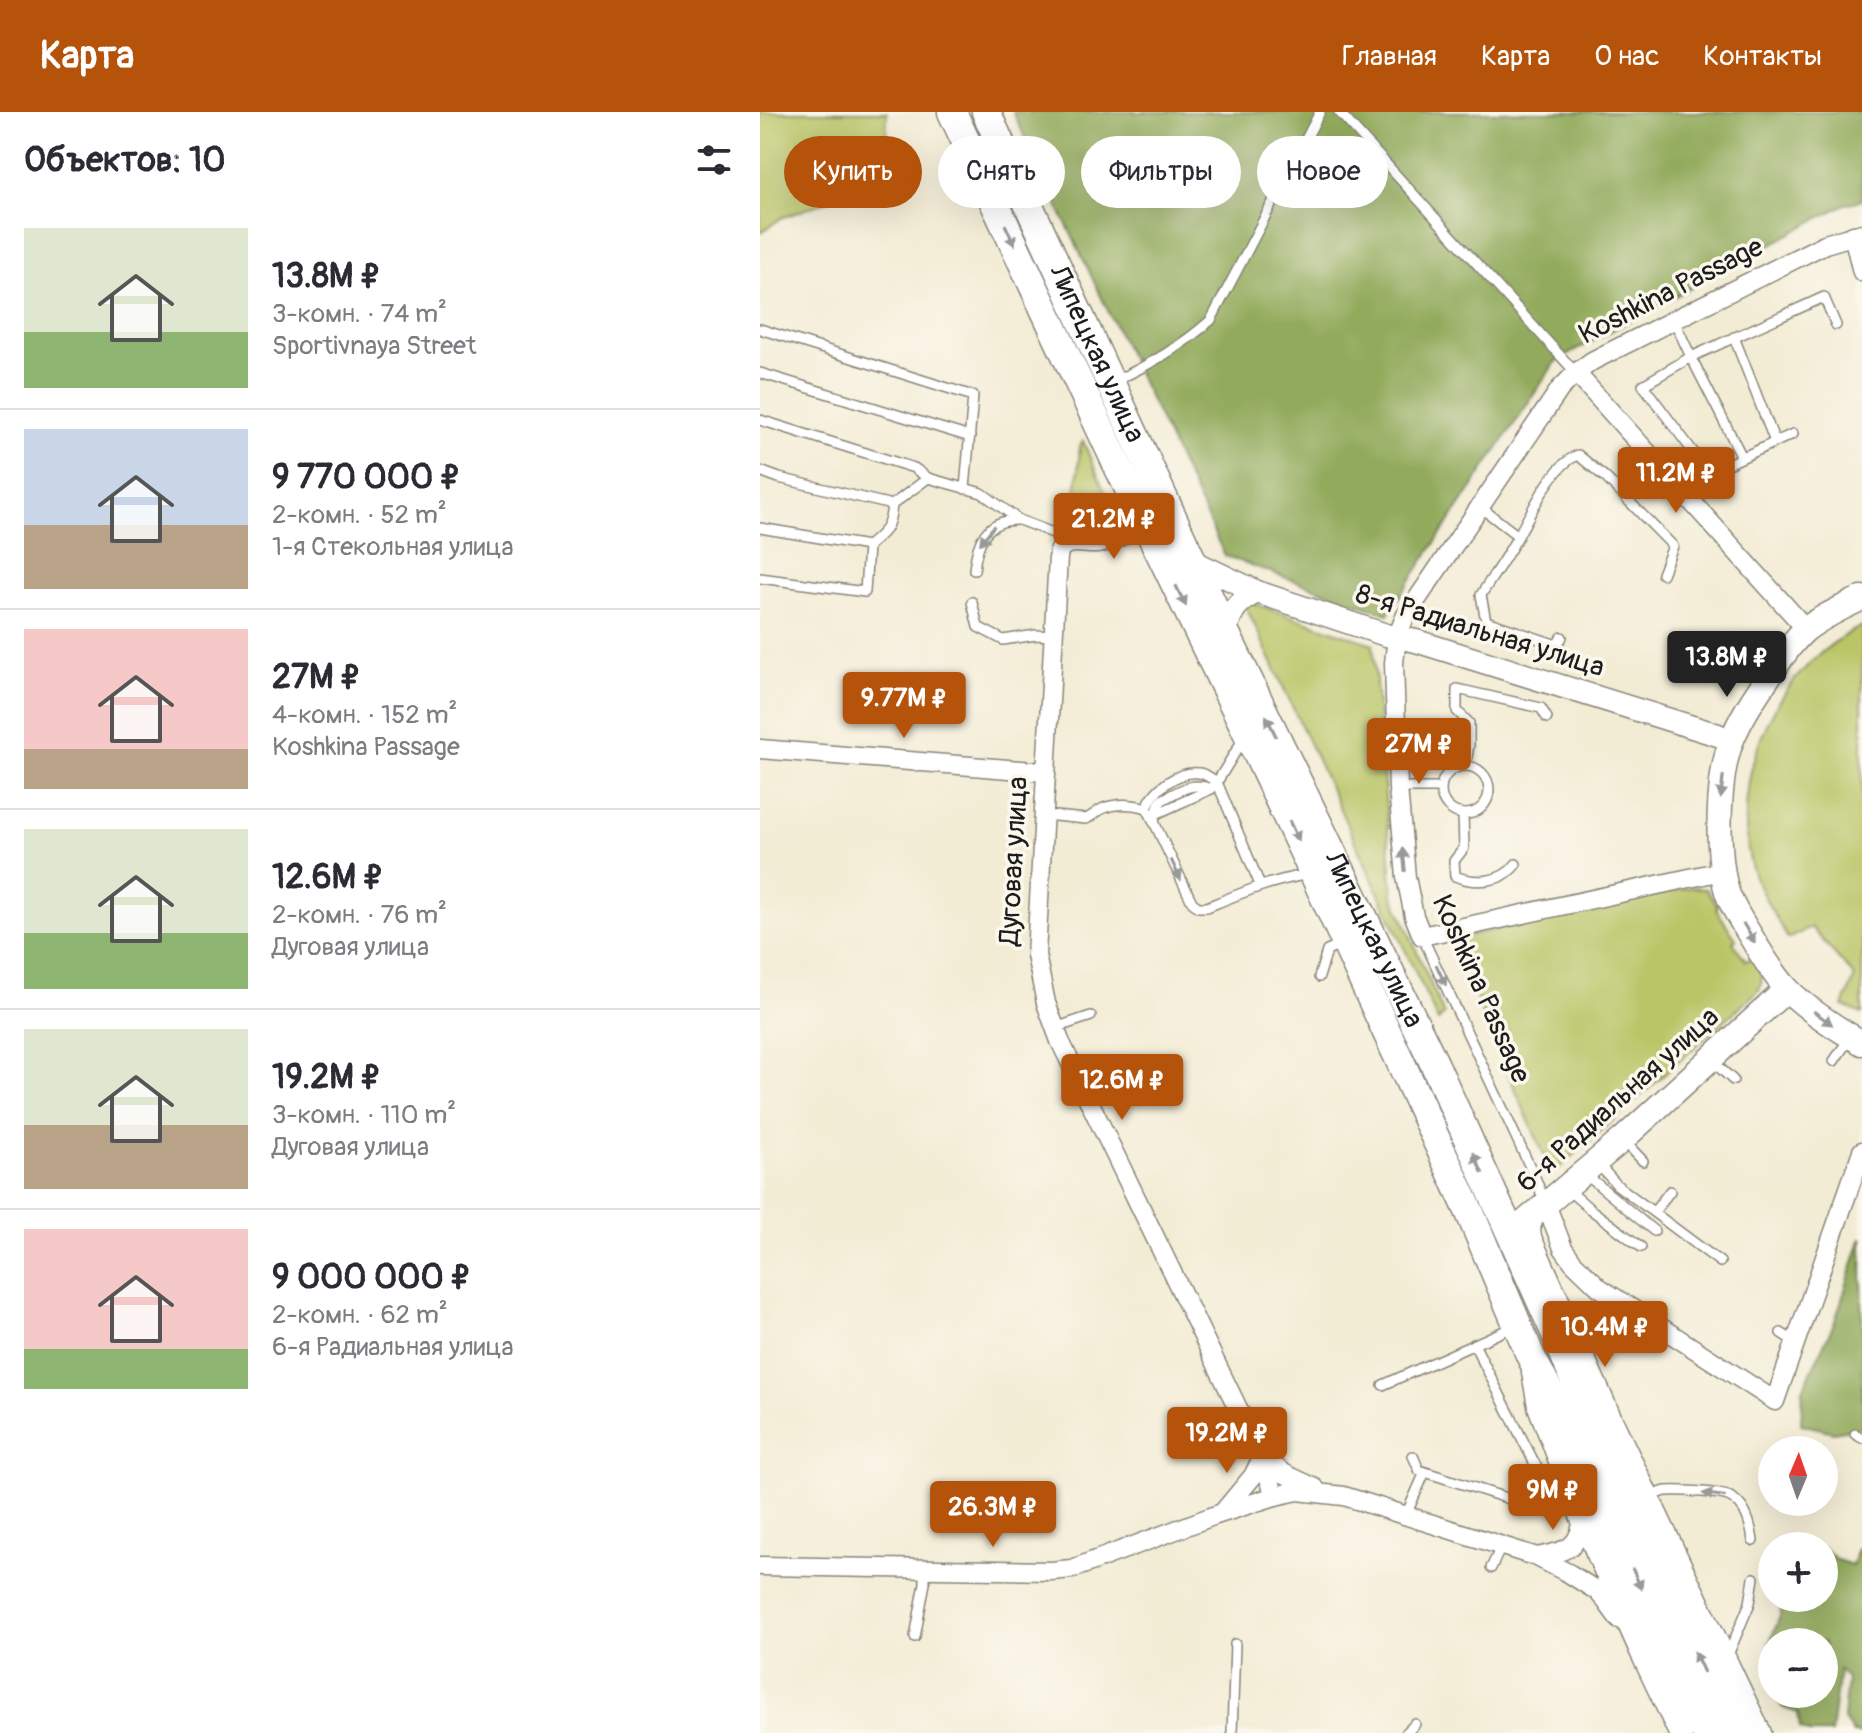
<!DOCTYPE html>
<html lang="ru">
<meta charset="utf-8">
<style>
:root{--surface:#fff;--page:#f2f2f3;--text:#2b2b33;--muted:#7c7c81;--line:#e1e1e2;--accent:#b45309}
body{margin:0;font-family:Pangolin,sans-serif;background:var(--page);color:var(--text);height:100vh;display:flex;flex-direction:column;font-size:30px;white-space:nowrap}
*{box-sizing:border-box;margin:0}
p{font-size:26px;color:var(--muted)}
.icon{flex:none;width:44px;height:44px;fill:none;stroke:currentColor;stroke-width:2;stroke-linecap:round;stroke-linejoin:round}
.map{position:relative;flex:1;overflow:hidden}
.sheet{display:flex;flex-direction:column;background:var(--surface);width:760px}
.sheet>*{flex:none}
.banner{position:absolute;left:24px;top:24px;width:760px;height:72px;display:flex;gap:16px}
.needle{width:52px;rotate:2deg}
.controls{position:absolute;left:998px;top:1324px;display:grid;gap:16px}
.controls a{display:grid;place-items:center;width:80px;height:80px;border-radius:50%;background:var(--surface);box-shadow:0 8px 32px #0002;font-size:40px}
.price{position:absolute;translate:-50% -68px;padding:0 18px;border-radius:8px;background:var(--accent);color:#fff;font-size:26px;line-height:52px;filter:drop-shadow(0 2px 4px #0008)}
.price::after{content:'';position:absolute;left:50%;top:48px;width:24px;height:18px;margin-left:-12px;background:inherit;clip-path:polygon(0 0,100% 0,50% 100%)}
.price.on{background:#222;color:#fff}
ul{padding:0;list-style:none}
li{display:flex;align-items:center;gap:24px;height:200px;padding:0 24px}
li+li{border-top:2px solid var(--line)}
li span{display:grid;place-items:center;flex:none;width:224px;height:160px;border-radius:0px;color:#555}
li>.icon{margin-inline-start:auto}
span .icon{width:96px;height:96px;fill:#fffc;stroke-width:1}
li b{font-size:34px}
h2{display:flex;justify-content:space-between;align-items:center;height:96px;padding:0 24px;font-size:34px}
.tag{padding:0 28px;border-radius:36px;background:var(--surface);box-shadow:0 8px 32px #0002;font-size:28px;line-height:72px}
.tag.on{background:var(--accent);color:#fff}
header{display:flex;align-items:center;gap:48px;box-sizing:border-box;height:112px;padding:0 40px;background:var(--accent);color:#fff}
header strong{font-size:38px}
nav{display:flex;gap:44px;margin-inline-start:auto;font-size:28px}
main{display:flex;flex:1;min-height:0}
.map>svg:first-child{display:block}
</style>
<header>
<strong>Карта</strong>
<nav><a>Главная</a><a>Карта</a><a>О нас</a><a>Контакты</a></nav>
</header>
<main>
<section class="sheet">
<h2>Объектов: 10<svg class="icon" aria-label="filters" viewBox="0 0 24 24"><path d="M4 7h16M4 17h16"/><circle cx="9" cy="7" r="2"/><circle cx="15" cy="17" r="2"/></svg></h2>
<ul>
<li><span style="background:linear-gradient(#dfe7d0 65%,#8fb573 0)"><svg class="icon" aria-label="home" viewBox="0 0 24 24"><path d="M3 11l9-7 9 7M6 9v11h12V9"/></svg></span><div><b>13.8M ₽</b><p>3-комн. · 74 m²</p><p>Sportivnaya Street</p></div></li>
<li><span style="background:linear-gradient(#c9d6e8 60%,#b9a48a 0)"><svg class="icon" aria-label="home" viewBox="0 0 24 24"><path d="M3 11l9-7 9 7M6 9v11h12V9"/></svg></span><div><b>9 770 000 ₽</b><p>2-комн. · 52 m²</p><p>1-я Стекольная улица</p></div></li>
<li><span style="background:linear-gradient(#f6c9c9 75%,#b9a48a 0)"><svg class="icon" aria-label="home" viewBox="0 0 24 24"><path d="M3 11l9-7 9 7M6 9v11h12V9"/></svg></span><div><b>27M ₽</b><p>4-комн. · 152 m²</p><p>Koshkina Passage</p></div></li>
<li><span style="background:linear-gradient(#dfe7d0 65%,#8fb573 0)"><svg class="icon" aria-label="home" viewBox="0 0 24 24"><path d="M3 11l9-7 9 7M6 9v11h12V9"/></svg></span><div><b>12.6M ₽</b><p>2-комн. · 76 m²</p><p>Дуговая улица</p></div></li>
<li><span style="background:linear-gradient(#dfe7d0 60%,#b9a48a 0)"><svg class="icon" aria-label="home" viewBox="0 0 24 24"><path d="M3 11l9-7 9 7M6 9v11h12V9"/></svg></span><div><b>19.2M ₽</b><p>3-комн. · 110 m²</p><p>Дуговая улица</p></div></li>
<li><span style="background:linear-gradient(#f6c9c9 75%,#8fb573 0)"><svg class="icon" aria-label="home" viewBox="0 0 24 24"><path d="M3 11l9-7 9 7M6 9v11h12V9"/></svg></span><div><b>9 000 000 ₽</b><p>2-комн. · 62 m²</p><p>6-я Радиальная улица</p></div></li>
</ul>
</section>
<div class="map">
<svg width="1102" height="1621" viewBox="0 0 1102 1621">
<rect width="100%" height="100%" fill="#fbf7ec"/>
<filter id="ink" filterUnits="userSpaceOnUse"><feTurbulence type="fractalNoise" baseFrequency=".0125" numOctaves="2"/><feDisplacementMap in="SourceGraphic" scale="16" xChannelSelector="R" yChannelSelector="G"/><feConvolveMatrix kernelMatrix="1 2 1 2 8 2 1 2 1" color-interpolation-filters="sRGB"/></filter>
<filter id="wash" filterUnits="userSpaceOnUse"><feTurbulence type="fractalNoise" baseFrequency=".006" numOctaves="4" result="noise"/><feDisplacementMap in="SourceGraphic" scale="32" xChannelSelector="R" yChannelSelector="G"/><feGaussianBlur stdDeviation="1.8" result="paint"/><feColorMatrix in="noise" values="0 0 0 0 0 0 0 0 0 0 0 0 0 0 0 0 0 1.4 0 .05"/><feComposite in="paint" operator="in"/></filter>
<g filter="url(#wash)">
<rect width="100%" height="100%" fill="#f3ecd5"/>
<g fill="#b9c566" stroke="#6a7041" stroke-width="2">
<path d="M 0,0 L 127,0 L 126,42 L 105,63 L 71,88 L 21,106 L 0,121 Z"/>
<path d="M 323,329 L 357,408 C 342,414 330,414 314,408 L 320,334 Z"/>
<path d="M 483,488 L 613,532 L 633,783 L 684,903 L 678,909 Z"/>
<path d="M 1102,514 L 1102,902 L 1083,894 L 1095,865 L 1051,815 L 1028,827 C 1013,799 992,770 988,738 C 975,648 1020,554 1102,514 Z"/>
<path d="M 933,775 L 946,777 L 958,794 L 956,797 L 976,827 L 973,830 L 986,849 L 992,846 C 1001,859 1005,863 999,878 L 798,1057 L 791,1059 L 723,904 L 698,837 C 698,830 700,827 707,824 Z"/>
</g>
<g fill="#92aa5b" stroke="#57633c" stroke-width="2">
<path d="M 253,0 L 1102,0 L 1102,88 L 1085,92 L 796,249 L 628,502 L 465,444 Z"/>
<path d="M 1102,1125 L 1102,1315 L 1073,1320 L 1041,1312 L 1043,1277 L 1075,1209 Z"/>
<path d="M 1064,1437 L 1077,1448 L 1092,1453 L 1097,1437 L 1102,1443 L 1102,1621 L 1093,1621 L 1083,1606 L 1087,1567 L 1079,1558 L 1071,1621 L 1050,1621 L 1040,1616 L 1038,1601 L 1023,1596 L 1014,1582 L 1064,1582 L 1064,1530 L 1012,1530 L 1012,1563 L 1009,1532 L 1020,1504 L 1022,1486 L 1064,1486 Z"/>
</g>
</g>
<g filter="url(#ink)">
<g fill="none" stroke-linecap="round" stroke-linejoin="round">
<g stroke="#888478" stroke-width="12">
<g id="service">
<path d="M 579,0 L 816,261"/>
<path d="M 914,208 L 931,245 L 883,273 L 940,349 L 957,357 L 1033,322"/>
<path d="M 0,217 L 213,284 L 205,377"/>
<path d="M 974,225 L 1015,330"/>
<path d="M 0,261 L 210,325"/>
<path d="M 352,270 C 388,254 422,234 451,208 L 560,0"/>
<path d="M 0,308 L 154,356 L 168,366 L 222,381 L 259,408 L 293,421 L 305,433"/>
<path d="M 982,345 L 931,245 L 1064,185 L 1076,213"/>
<path d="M 0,359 L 19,366 L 132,393"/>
<path d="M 719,394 L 758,424"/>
<path d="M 0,416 L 108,434 C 125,420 130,416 132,393 L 168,366"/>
<path d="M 214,458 C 217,429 226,407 259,408"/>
<path d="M 0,466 L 105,480 L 108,434"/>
<path d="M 212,490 L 218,515 L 243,528 L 276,523 L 293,524"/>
<path d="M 802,525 L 797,533 L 726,509 L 721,483 C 733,464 747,444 758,424 C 772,400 792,353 818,343 L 846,366 L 913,434 L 902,462"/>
<path d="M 484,626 L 457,670 L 451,677 L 396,702 L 394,710 L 432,790 L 438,795 L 447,795 C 484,780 512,768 551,762"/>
<path d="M 706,654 L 709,632 L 709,611 L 697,599 L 697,577 L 781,596 L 787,606"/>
<circle cx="705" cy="678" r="24"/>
<path d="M 638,676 L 681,676"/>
<path d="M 396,702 L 399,692 L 402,688 C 419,679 432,669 451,677"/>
<path d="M 703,702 L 704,736 L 694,749 L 695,764 C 715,772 742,771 756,752"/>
<path d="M 284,703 L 326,707 C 333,704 338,698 344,696 C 358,691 373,692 387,696"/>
<path d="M 394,710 L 387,696 C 393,677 419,658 439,661 C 446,662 452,667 457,670 L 500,773"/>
<path d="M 662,824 L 777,1070 L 784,1089"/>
<path d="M 559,865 L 567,839 L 583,832"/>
<path d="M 295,916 L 331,904"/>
<path d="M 952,949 L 973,968"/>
<path d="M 1074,949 L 1089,927"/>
<path d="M 865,1030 L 883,1049"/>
<path d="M 838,1052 L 857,1073 L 960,1150"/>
<path d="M 824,1061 L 894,1119"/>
<path d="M 806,1076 L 830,1097 L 881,1135"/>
<path d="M 894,1100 L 910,1079"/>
<path d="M 1021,1221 L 1035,1230"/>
<path d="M 623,1273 L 755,1214"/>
<path d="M 1095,1322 L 1102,1326"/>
<path d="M 653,1344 L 659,1358 L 768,1393 L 775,1371 L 777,1356 L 714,1232"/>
<path d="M 888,1387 C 894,1384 900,1380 906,1379 C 917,1378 961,1380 970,1385 C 986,1393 991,1413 993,1429"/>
<path d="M 646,1403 L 665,1360"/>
<path d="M 731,1456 L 742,1433"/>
<path d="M 155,1525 L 165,1471 L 165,1457"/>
<path d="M 968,1543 L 990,1491 L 994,1466"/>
<path d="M 472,1621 L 475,1532"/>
<path d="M 646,1621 L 655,1612"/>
</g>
</g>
<g stroke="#888478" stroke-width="21">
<g id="minor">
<path d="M 1093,123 L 1102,160"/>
<path d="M 816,261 L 1046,517"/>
<path d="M 386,411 C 371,419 354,430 337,432 C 326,433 313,428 304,434 C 299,437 299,440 298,445 L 276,843 L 286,891 L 300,929 L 502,1346 L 515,1384"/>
<path d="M 0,637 L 286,660"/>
<path d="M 962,759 L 662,824 L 654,804 L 646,765 L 638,676 L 634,551 L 637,525 L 645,505 L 800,277 L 816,261 L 832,249 L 1065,132 L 1102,121"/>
<path d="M 786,1092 L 803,1136 L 813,1150 L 840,1176 L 1015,1289 L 1102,1039"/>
<path d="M 502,1346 L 525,1362 L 555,1376"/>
<path d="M 464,1399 L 493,1364 L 502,1346"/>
<path d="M 777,1445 C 805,1439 819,1438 823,1406"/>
<path d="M 0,1454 L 291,1459 L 312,1457 L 453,1404 L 515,1384 L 538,1379 L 584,1384 L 777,1445 L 810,1462 L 837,1479 L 846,1489 L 859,1507"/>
</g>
</g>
<g stroke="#888478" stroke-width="25">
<g id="tertiary">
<path d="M 432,449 L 497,480 L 626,523 L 656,529 L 958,623 L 972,629"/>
<path d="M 465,520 C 472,498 476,490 497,480"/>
</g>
</g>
<g stroke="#888478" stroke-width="27">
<g id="secondary">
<path d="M 1102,486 C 1082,496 1061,505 1044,519 C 1032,530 1023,543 1014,557 C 998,579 981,604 971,630 C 957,668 956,742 967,780 C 972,795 982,810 990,823 C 1001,842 1013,862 1028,878 C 1049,899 1076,916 1102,931"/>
<path d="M 771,1105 L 768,1116 L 769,1126 L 851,1310 L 999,1621"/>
<path d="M 760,1114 L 862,1028 L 1027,877"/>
<path d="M 774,1260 L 780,1294 L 823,1406 L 882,1539 L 921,1621"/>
</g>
</g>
<g stroke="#888478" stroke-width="31">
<g id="primary">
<path d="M 192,0 L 356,350 L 487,620 L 554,762 L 710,1101 L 771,1245 L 802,1303 L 946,1621"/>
<path id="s1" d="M 226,0 L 465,520 L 675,953 L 799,1229 L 845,1345 L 877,1418 L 972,1621"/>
</g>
</g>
<use href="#service" stroke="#fff" stroke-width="9"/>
<use href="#minor" stroke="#fff" stroke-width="18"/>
<use href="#tertiary" stroke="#fff" stroke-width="22"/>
<use href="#secondary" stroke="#fff" stroke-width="24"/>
<use href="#primary" stroke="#fff" stroke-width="28"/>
</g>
<defs><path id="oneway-solid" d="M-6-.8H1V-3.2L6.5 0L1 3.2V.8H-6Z" transform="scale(2)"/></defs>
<g fill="#999">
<use href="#oneway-solid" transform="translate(250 123) rotate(65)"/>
<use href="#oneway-solid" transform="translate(227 423) rotate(128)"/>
<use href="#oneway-solid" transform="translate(421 484) rotate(64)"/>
<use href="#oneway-solid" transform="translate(511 614) rotate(-116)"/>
<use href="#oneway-solid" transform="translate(962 675) rotate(96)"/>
<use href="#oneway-solid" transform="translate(534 719) rotate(65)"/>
<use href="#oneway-solid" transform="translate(644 748) rotate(-96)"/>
<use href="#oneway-solid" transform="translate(416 758) rotate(65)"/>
<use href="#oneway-solid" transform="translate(989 821) rotate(59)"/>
<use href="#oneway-solid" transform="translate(681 863) rotate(65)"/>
<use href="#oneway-solid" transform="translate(1063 906) rotate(36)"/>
<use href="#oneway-solid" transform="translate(718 1051) rotate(-114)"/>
<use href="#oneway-solid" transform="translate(954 1383) rotate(-172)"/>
<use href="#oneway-solid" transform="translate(877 1467) rotate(66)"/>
<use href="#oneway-solid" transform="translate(939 1550) rotate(-115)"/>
</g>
</g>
<g text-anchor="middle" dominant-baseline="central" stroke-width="7" stroke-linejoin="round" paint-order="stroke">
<g font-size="28" fill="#1c1c1c" stroke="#fbf7ec">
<text transform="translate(911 179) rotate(-27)">Koshkina Passage</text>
<text stroke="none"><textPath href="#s1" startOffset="266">Липецкая улица</textPath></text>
<text transform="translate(720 519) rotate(17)">8-я Радиальная улица</text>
<text transform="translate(254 749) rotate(-87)">Дуговая улица</text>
<text stroke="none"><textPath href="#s1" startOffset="914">Липецкая улица</textPath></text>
<text transform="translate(721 877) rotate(66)">Koshkina Passage</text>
<text transform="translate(858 988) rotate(-42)">6-я Радиальная улица</text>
</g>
</g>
</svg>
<div class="controls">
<a><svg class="needle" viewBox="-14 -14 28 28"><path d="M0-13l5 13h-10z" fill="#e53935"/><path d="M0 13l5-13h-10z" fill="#7c7c81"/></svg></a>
<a>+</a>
<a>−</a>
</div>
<b class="price" style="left:916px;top:403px">11.2M ₽</b>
<b class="price" style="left:354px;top:449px">21.2M ₽</b>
<b class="price on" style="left:967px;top:587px">13.8M ₽</b>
<b class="price" style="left:144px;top:628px">9.77M ₽</b>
<b class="price" style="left:659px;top:674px">27M ₽</b>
<b class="price" style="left:362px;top:1010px">12.6M ₽</b>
<b class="price" style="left:845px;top:1257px">10.4M ₽</b>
<b class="price" style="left:467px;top:1363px">19.2M ₽</b>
<b class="price" style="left:793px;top:1420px">9M ₽</b>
<b class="price" style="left:233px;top:1437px">26.3M ₽</b>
<div class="banner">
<a class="tag on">Купить</a>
<a class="tag">Снять</a>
<a class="tag">Фильтры</a>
<a class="tag">Новое</a>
</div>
</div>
</main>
